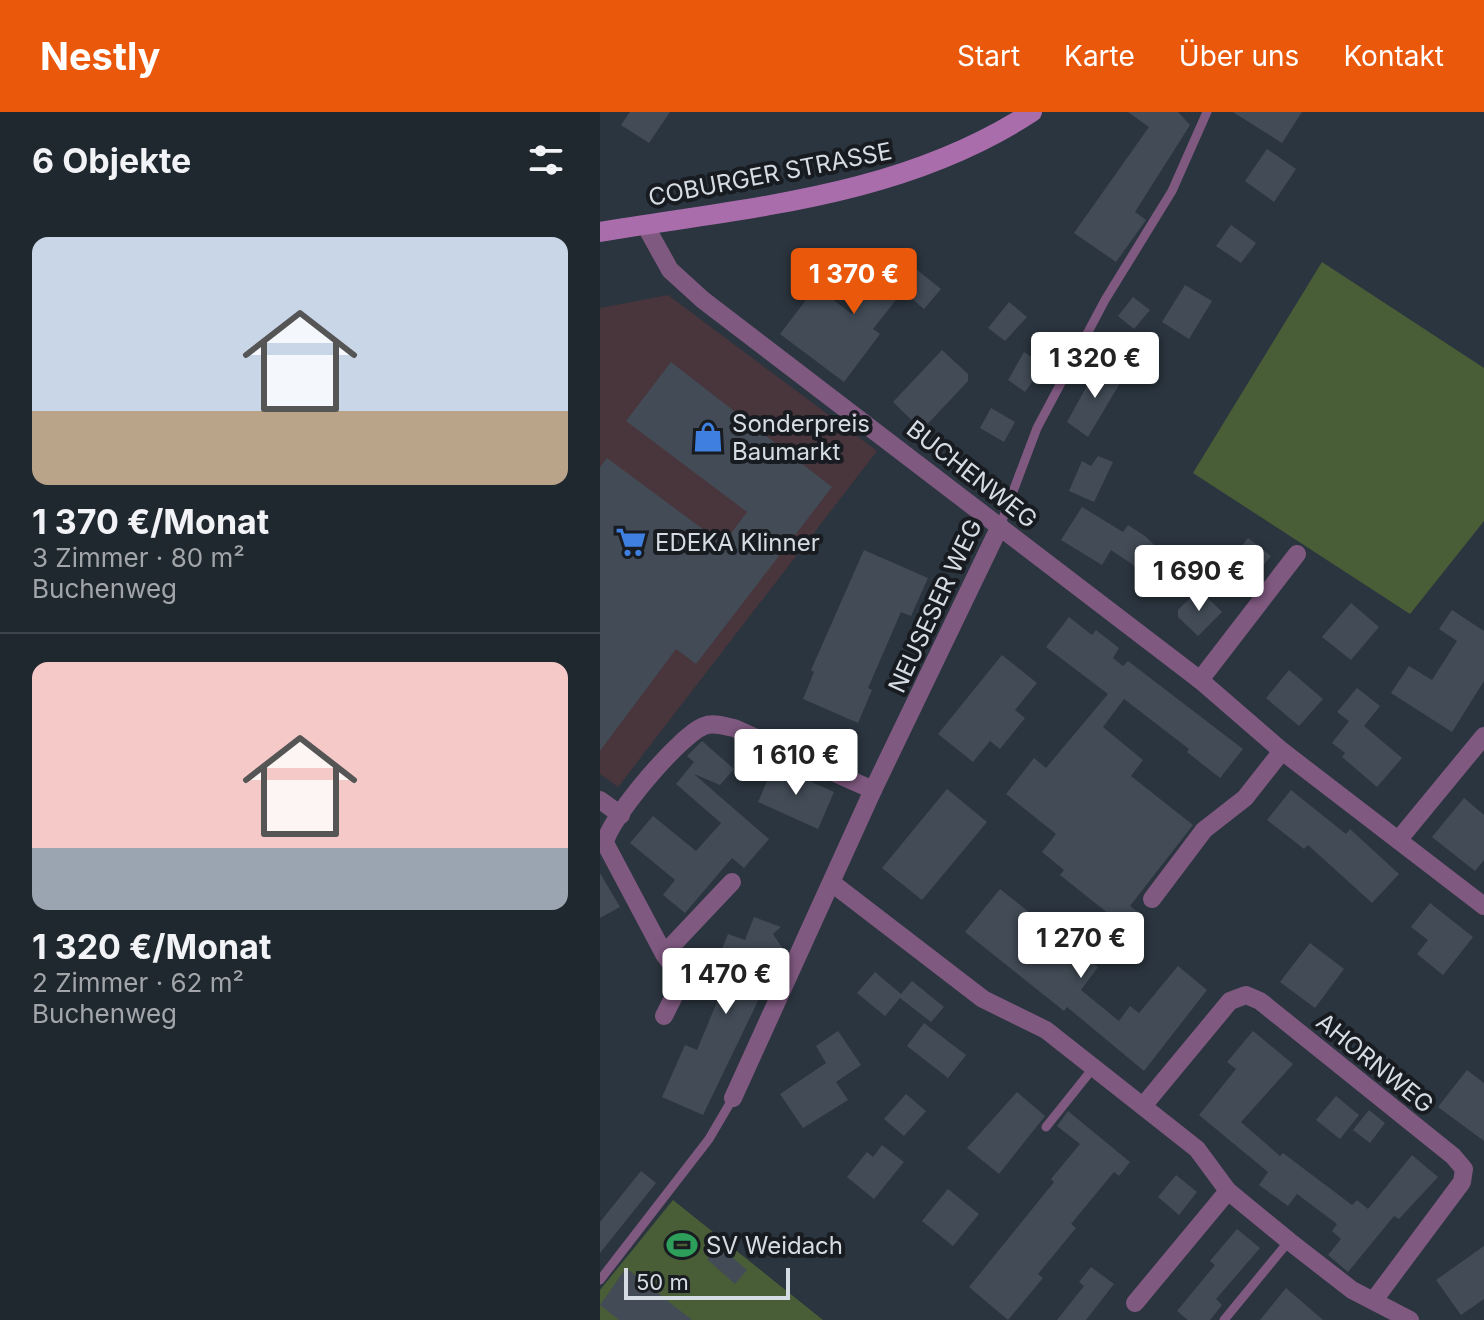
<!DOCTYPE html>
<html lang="de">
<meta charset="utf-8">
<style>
:root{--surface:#20282f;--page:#283037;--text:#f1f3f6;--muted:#a2a6aa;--line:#3d444b;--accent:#ea580c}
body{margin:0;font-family:Inter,sans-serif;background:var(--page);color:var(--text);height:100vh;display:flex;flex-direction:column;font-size:30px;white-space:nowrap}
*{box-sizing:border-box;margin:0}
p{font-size:26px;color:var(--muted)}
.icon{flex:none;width:44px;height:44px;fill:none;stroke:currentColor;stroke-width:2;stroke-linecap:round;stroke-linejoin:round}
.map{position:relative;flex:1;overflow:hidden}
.panel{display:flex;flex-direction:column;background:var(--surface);width:600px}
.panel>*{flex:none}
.scale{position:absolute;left:24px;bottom:20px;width:166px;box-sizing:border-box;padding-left:8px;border:4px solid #d6dce3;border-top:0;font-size:22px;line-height:28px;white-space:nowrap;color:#d6dce3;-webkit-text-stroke:6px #181c21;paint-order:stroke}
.price{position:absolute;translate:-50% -68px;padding:0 18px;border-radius:8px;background:#fff;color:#222;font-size:26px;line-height:52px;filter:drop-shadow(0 2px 4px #0008)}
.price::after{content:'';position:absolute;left:50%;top:48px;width:24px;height:18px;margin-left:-12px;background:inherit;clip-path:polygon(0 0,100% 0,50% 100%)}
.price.on{background:var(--accent);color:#fff}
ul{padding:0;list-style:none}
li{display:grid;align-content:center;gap:16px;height:424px;padding:0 32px}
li+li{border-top:2px solid var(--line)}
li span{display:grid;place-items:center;height:248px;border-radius:16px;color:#555}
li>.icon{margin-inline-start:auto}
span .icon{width:144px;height:144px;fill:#fffc;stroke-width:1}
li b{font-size:34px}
h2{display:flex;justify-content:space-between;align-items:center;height:96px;padding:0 32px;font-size:34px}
header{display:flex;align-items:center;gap:48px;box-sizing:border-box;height:112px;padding:0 40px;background:var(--accent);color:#fff}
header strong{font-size:38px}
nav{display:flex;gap:44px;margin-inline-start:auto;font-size:28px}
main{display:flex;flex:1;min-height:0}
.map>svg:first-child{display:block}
</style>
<header>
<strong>Nestly</strong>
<nav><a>Start</a><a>Karte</a><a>Über uns</a><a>Kontakt</a></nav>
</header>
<main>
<section class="panel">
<h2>6 Objekte<svg class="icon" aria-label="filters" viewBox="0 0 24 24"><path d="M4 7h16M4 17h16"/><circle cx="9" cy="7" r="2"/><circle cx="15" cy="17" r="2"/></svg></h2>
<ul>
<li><span style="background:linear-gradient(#c9d6e8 70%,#b9a48a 0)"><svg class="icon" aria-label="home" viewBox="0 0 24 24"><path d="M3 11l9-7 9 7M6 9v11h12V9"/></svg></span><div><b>1 370 €/Monat</b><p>3 Zimmer · 80 m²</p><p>Buchenweg</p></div></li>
<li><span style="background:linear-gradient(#f6c9c9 75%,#9aa5b1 0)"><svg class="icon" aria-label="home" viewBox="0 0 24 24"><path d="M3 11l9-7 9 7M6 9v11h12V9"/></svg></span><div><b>1 320 €/Monat</b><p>2 Zimmer · 62 m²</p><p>Buchenweg</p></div></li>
</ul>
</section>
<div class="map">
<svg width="884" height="1208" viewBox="0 0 884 1208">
<rect width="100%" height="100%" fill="#2b353f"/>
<path fill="#49353c" d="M 68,183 L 277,339 L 18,675 L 0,662 L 0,196 Z"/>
<g fill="#495e37">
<path d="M 722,150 L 884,256 L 884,409 L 810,502 L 593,361 Z"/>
<path d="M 73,1088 L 223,1208 L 0,1208 L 0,1178 Z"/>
</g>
<g fill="#424b56">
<path d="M 30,0 L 70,0 L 49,31 L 21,13 Z"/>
<path d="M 528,0 L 578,0 L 590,13 L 535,100 L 546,108 L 516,150 L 474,121 L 549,15 Z"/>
<path d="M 633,0 L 702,0 L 682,31 Z"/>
<path d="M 667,37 L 696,57 L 674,90 L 645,69 Z"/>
<path d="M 631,113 L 656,131 L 641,151 L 616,134 Z"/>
<path d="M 270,139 L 297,160 L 306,149 L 341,177 L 324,197 L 303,179 L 273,217 L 280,222 L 244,270 L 180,222 L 216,175 L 252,202 L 272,176 L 253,161 Z"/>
<path d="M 585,173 L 612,189 L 589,227 L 562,210 Z"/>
<path d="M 533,185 L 550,198 L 534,217 L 518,204 Z"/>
<path d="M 409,190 L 427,205 L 405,229 L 388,216 Z"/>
<path d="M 342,238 L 368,262 L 368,269 L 322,318 L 293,290 Z"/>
<path d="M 424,240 L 444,253 L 425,280 L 408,268 Z"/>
<path d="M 71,250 L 232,375 L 96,552 L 76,537 L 0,639 L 0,355 L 7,346 L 123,432 L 147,400 L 26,309 Z"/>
<path d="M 499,252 L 523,266 L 488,325 L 467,310 Z"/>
<path d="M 391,296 L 415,310 L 404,330 L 380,316 Z"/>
<path d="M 498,344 L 513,350 L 494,390 L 469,379 L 482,349 L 491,354 Z"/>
<path d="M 482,395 L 523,420 L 528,413 L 545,424 L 576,454 L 563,473 L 511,438 L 502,453 L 461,428 Z"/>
<path d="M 648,426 L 671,444 L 647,473 L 625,456 Z"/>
<path d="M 264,438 L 328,466 L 311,504 L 301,500 L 268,576 L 272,578 L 258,611 L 203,587 L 214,560 L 211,558 Z"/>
<path d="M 599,477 L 622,500 L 598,524 L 578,505 L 578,498 Z"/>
<path d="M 751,491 L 779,515 L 751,548 L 722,525 Z"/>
<path d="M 852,498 L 884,519 L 884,569 L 852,620 L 791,581 L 809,554 L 832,568 L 857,529 L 839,517 Z"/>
<path d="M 469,505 L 492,523 L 496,518 L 519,536 L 513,546 L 523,554 L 528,549 L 643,637 L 620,666 L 587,640 L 589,637 L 524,587 L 503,615 L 543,648 L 531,664 L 593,713 L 530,794 L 542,803 L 529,818 L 460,763 L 464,758 L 442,740 L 456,722 L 406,682 L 434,646 L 446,656 L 508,582 L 446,535 Z"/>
<path d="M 402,543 L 437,571 L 415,598 L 425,606 L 400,637 L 390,629 L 373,650 L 338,622 Z"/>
<path d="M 689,558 L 723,587 L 699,614 L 666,586 Z"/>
<path d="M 757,576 L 780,594 L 764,614 L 802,646 L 777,675 L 742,645 L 745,641 L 732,631 L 749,609 L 737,600 Z"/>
<path d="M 102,629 L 134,657 L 120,673 L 94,662 L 169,727 L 144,756 L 132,746 L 85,801 L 63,783 L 75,768 L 30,731 L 53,704 L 96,739 L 121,711 L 76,672 L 94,650 L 87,644 Z"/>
<path d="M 174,653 L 234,680 L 218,717 L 158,690 Z"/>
<path d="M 347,677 L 387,710 L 322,788 L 282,756 Z"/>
<path d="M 691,678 L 746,722 L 750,717 L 799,762 L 772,791 L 708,733 L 704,737 L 667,708 Z"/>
<path d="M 864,686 L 884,703 L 884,748 L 875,759 L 832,725 Z"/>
<path d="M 0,761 L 20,795 L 0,806 Z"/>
<path d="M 400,777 L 498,855 L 481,878 L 519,909 L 530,894 L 539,901 L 578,854 L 607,878 L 544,959 L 467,895 L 464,899 L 365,820 Z"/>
<path d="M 830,791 L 873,825 L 843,863 L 817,842 L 828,828 L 811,815 Z"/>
<path d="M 154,805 L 181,815 L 173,822 L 183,837 L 103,1003 L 62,985 L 85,933 L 97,938 L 130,859 L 115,854 L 128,822 L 145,828 Z"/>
<path d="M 710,831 L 744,857 L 715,896 L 680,870 Z"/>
<path d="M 275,860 L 301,882 L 312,869 L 344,895 L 331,910 L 300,886 L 285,904 L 257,881 Z"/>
<path d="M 324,911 L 366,943 L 348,966 L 307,934 Z"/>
<path d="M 238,919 L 261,953 L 236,970 L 248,988 L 203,1016 L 180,982 L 226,951 L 216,934 Z"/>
<path d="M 653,919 L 693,952 L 641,1010 L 680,1044 L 683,1041 L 752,1093 L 757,1088 L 768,1097 L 812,1043 L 838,1065 L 799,1107 L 794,1104 L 748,1160 L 728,1143 L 741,1127 L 732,1119 L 737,1112 L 697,1082 L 688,1094 L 659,1073 L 668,1060 L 599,1003 L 636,957 L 627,950 Z"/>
<path d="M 867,958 L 884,971 L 884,1029 L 838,995 Z"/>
<path d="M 417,980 L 445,1004 L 399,1062 L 367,1036 Z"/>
<path d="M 306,982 L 326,999 L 304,1024 L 284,1007 Z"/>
<path d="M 736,984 L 759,1003 L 740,1027 L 716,1008 Z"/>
<path d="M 769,998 L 785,1011 L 770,1031 L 753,1018 Z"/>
<path d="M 468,999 L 530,1050 L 519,1064 L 514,1060 L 471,1112 L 476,1116 L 438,1162 L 443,1166 L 408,1208 L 369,1175 L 454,1070 L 451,1067 L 480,1032 L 457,1014 Z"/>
<path d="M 282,1033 L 304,1050 L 274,1087 L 247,1065 L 267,1040 L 273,1045 Z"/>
<path d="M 41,1059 L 56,1071 L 0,1141 L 0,1110 Z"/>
<path d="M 576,1063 L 597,1080 L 579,1103 L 558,1085 Z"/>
<path d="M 348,1077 L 379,1102 L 353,1134 L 322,1109 Z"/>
<path d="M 637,1117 L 660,1136 L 616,1187 L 622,1193 L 610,1208 L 588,1208 L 577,1199 L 615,1153 L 610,1149 Z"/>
<path d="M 118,1133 L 147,1158 L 135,1172 L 107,1147 Z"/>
<path d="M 884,1134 L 884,1187 L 861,1203 L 836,1168 Z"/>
<path d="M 491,1155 L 514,1172 L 486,1208 L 457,1208 L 484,1174 L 479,1170 Z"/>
<path d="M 26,1156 L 92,1208 L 19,1208 L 0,1193 Z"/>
<path d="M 686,1176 L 723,1208 L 660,1208 Z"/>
</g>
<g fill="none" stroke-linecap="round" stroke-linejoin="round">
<g stroke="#805981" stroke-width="9">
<path d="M 400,414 L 437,316 L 505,188 L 572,79 L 607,0"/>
<path d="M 446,1015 L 494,955"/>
<path d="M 0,1168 L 109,1027 L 133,986"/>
<path d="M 624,1208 L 689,1129"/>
</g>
<g stroke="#805981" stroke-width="18">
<path d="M 45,113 L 70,158 L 103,188 L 600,568 L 682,639 L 884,794"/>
<path d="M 600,568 L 697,442"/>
<path d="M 0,688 L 21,703"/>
<path d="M 800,726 L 884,624"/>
<path d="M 232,771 L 383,887 L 446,918 L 597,1037 L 628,1079 L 689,1129 L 752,1178 L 810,1208"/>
<path d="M 552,787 L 604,718 L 645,686 L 682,639"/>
<path d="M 64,842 L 132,770"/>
<path d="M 64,904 L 82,868 L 64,842 L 5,731 C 9,707 80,623 104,614 C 114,610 124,614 134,616 L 273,678"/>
<path d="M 133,986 L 273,678 L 400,414"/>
<path d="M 543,994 L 630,889 L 646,883 L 660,889 L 853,1044 L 864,1057 L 862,1070 L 774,1188"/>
<path d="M 535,1191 L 628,1079"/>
</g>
<path stroke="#aa6dac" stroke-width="20" d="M 0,120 C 149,95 302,85 432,0"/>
</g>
<defs>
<g id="shop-bare" transform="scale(2.4)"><path d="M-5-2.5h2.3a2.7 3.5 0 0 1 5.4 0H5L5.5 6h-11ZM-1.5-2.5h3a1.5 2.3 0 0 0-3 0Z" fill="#3f7fe0" stroke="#181c21" stroke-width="2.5" paint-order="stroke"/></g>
<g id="supermarket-bare" transform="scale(2.4)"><path d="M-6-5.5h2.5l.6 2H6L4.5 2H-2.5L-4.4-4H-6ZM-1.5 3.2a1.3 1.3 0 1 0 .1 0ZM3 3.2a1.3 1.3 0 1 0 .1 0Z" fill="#3f7fe0" stroke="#181c21" stroke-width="2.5" paint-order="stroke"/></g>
<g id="stadium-bare" transform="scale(2.4)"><path d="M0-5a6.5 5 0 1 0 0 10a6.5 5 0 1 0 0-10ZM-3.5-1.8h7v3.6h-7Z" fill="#2e9e5b" stroke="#181c21" stroke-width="2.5" paint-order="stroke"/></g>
</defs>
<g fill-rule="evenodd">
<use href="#shop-bare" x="108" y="325"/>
<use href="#supermarket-bare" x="31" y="430"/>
<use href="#stadium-bare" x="82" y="1133"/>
</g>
<g text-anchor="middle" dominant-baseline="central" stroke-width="8" stroke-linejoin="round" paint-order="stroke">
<g font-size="24" fill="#d6dce3" stroke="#181c21">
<text transform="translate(170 62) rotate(-11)">COBURGER STRASSE</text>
<text transform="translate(372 362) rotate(38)">BUCHENWEG</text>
<text transform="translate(335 494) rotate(-65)">NEUSESER WEG</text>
<text transform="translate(775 951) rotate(39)">AHORNWEG</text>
</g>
<g font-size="24" fill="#d6dce3" stroke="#181c21" text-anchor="start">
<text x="132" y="311">Sonderpreis<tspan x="132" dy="28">Baumarkt</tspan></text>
<text x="55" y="430">EDEKA Klinner</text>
<text x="106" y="1133">SV Weidach</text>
</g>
</g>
</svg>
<div class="scale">50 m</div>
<b class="price on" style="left:254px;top:204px">1 370 €</b>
<b class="price" style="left:495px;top:288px">1 320 €</b>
<b class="price" style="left:599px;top:501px">1 690 €</b>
<b class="price" style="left:196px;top:685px">1 610 €</b>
<b class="price" style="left:481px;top:868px">1 270 €</b>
<b class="price" style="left:126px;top:904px">1 470 €</b>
</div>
</main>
